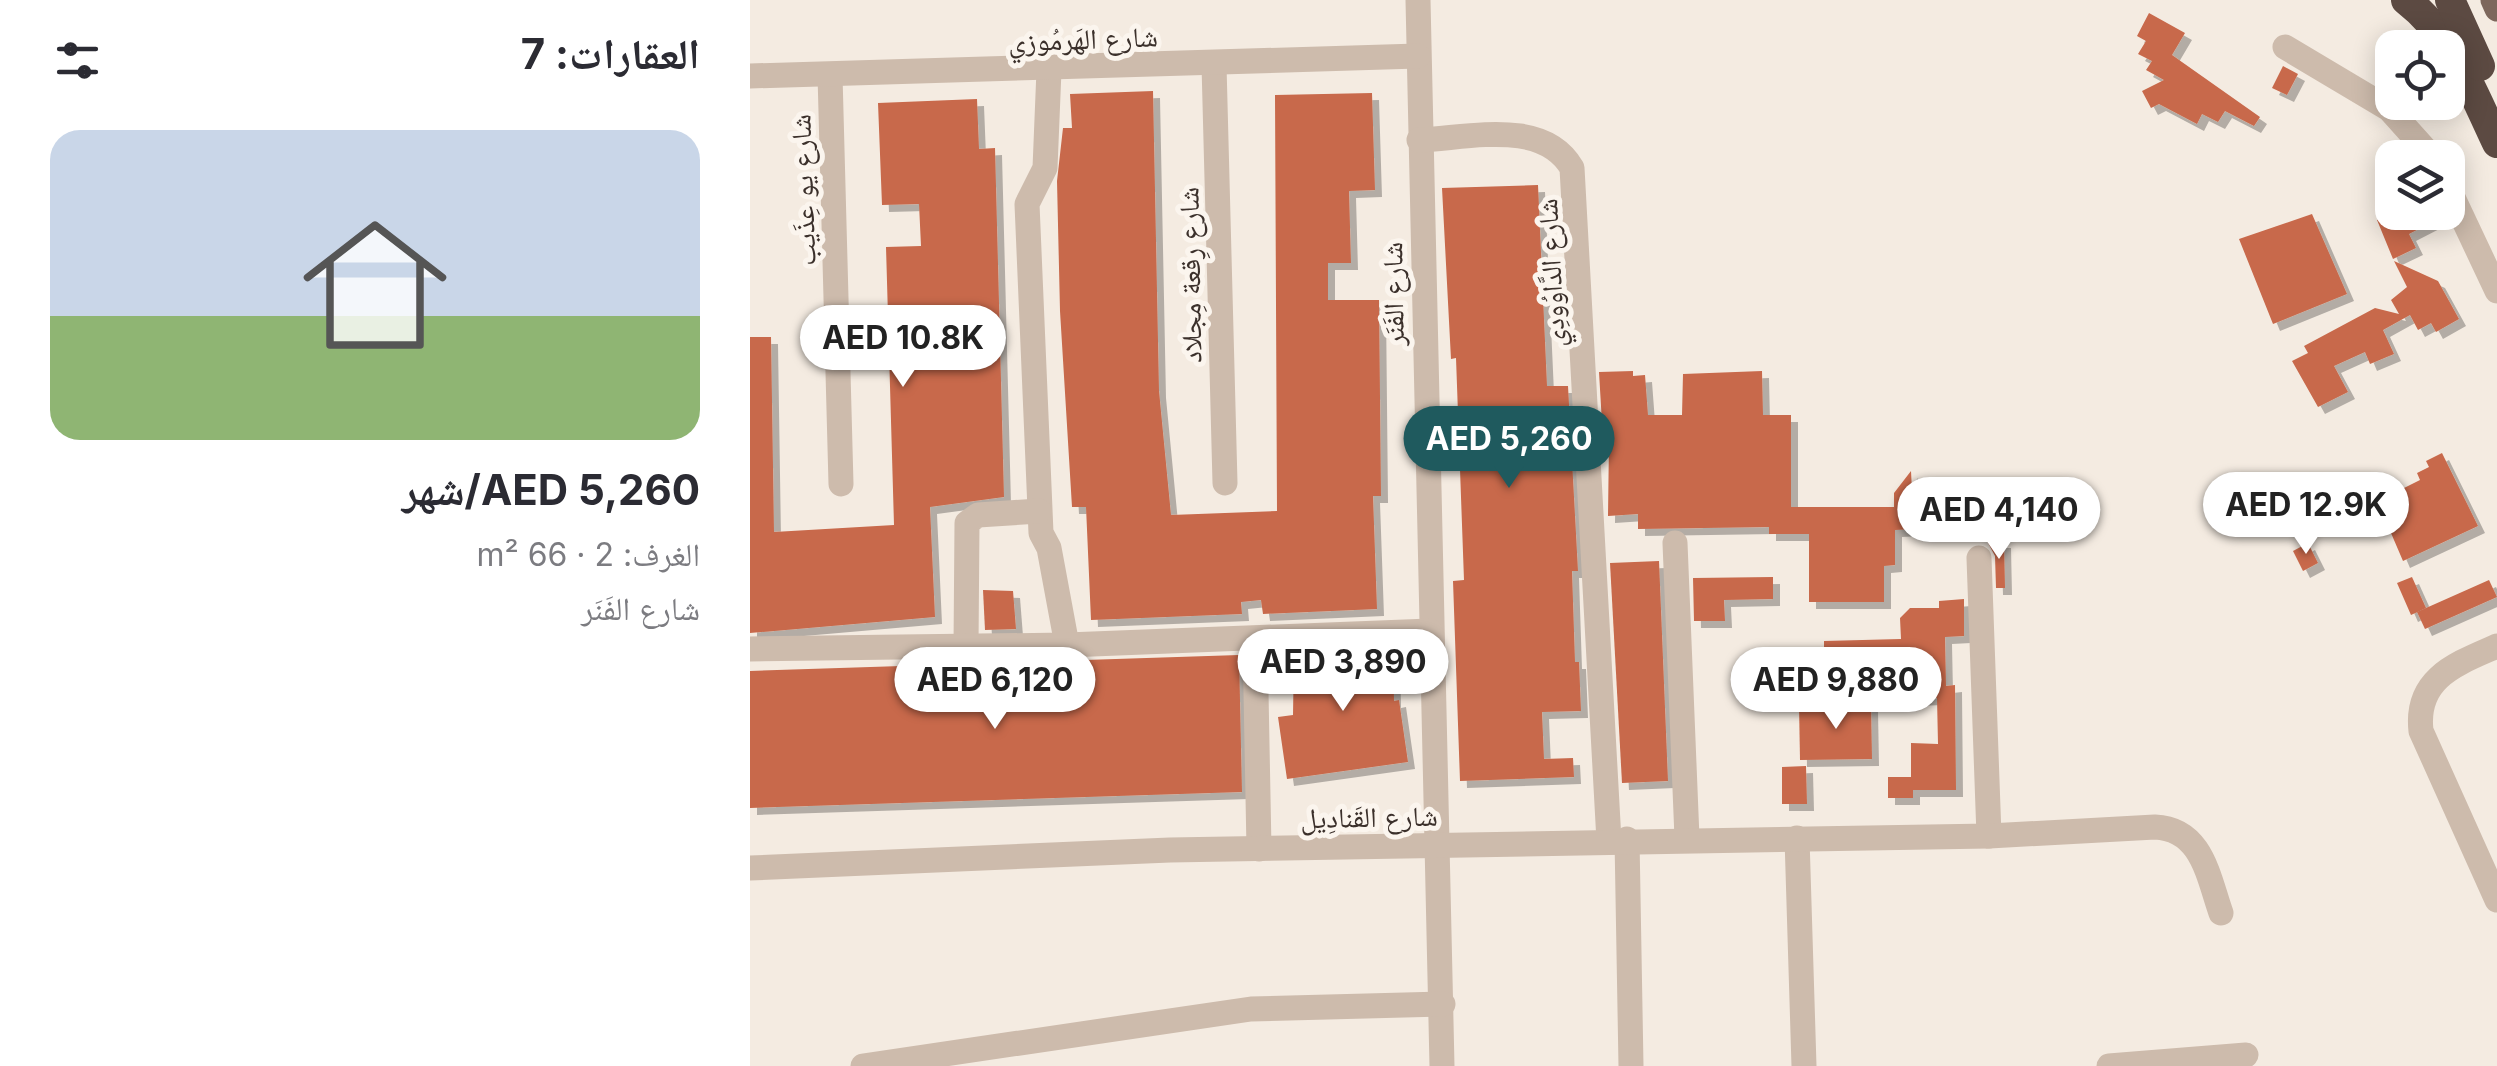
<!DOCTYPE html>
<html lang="ar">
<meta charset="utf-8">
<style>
:root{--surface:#fff;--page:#f2f2f3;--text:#2b2b33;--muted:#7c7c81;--accent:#1f5a5e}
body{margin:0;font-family:Inter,"Noto Naskh Arabic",sans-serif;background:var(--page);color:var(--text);direction:rtl;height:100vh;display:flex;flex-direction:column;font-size:38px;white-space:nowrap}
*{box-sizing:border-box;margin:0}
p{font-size:32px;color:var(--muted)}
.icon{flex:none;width:55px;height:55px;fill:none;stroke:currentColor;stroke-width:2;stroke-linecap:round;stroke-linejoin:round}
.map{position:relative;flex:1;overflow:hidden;direction:ltr}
.panel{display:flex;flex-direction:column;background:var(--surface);width:750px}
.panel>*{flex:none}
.controls{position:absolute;left:1625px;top:30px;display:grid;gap:20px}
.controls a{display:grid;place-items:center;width:90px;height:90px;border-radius:20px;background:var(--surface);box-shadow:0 5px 25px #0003;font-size:50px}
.price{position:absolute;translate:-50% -85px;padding:0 22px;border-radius:35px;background:#fff;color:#222;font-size:32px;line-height:65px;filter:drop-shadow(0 2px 5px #0008)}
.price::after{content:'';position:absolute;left:50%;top:60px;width:30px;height:22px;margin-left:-15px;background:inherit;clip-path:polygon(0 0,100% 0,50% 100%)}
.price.current{background:var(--accent);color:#fff}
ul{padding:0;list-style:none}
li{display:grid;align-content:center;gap:20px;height:530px;padding:0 50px}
li span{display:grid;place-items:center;height:310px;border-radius:30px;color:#555}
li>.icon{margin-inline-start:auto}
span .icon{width:180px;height:180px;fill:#fffc;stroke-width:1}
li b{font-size:42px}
h2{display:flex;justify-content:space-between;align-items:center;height:120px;padding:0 50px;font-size:42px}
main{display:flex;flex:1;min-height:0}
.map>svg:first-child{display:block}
</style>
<main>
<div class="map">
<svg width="1747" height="1066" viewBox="0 0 1747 1066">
<defs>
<filter id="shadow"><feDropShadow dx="7" dy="7" stdDeviation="0" flood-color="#0004"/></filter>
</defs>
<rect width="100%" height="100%" fill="#f4ebe1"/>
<g fill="#c8694b" filter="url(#shadow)">
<path d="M 1399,13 L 1435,33 L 1422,55 L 1510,117 L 1504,126 L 1475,111 L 1468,122 L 1452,114 L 1447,124 L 1409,104 L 1401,108 L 1392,91 L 1414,80 L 1396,70 L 1402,61 L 1388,54 L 1396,41 L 1387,36 Z"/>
<path d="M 1533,66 L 1548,74 L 1537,95 L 1522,88 Z"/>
<path d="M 403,91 L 409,391 L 421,515 L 527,511 L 525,95 L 622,93 L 625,190 L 599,191 L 601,263 L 578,263 L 578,300 L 629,300 L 631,496 L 623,496 L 627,609 L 513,614 L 511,600 L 491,602 L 492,614 L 341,620 L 336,507 L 322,507 L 310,311 L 307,181 L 313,128 L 322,128 L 320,94 Z"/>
<path d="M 227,99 L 229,149 L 245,148 L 254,497 L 180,507 L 185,617 L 0,633 L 0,337 L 21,337 L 24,532 L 144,525 L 136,247 L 171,246 L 169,204 L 132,205 L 128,103 Z"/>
<path d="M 788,185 L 797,386 L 818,386 L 828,571 L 822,571 L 825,662 L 829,662 L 831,711 L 792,712 L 794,759 L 823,758 L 824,777 L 710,781 L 703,581 L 714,580 L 706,358 L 701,359 L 692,188 Z"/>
<path d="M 1632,212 L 1692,212 L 1694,216 L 1659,234 L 1666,248 L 1643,259 L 1627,220 L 1634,217 Z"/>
<path d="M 1562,214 L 1597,294 L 1523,324 L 1489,239 Z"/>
<path d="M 1644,261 L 1688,281 L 1709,319 L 1686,332 L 1681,323 L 1668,330 L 1660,315 L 1633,330 L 1644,354 L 1620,364 L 1615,352 L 1584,366 L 1598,392 L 1568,407 L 1542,361 L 1558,353 L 1554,346 L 1625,308 L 1649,314 L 1641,300 L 1657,287 Z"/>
<path d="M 883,371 L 883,376 L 895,375 L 898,415 L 932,415 L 933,374 L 1012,371 L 1013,415 L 1041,415 L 1041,507 L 1144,507 L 1144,493 L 1161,471 L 1164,529 L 1145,530 L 1145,565 L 1134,566 L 1134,602 L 1059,602 L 1059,534 L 1019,534 L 1019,527 L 888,529 L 888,514 L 858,516 L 859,440 L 853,440 L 849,372 Z"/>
<path d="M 1692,453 L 1728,526 L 1653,561 L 1620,484 L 1635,477 L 1639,486 L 1647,483 L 1650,490 L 1670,480 L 1667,473 L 1679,467 L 1676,461 Z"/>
<path d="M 1226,504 L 1226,524 L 1197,524 L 1173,505 Z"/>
<path d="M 1237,541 L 1254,541 L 1255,588 L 1246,588 L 1245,556 Z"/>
<path d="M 1558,543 L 1568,563 L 1553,571 L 1543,551 Z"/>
<path d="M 909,561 L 918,781 L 872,783 L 860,563 Z"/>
<path d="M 1023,577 L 1023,599 L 974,600 L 975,621 L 944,621 L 943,578 Z"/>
<path d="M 1662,577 L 1676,608 L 1661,615 L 1647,583 Z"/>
<path d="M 1739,580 L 1747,597 L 1675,629 L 1667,612 Z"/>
<path d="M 233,590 L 263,591 L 266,629 L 235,630 Z"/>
<path d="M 1214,599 L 1214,636 L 1195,637 L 1196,686 L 1205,685 L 1206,790 L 1163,790 L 1163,798 L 1138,798 L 1138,777 L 1161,777 L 1161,743 L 1188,744 L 1187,698 L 1130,700 L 1130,664 L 1074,665 L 1074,641 L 1151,639 L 1150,618 L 1160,608 L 1189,608 L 1189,601 Z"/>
<path d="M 643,649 L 644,701 L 649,700 L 658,762 L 537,779 L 528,717 L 543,715 L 544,652 Z"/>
<path d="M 489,655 L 492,792 L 0,808 L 0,671 Z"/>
<path d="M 1121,704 L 1122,759 L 1050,760 L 1049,705 Z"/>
<path d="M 1056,766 L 1057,804 L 1032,804 L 1032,767 Z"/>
</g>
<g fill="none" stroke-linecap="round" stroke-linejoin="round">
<g stroke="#cdbbac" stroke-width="25">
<path d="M 668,0 L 692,1066"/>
<path d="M 1535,47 L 1639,109 L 1683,158"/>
<path d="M 464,65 L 475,483"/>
<path d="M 299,70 L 295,168 L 277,204 L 291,533 L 299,548 L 317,645"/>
<path d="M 80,75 L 91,484"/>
<path d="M 0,76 L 668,56"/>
<path d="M 669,140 C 719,138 793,118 822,168 L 859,841"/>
<path d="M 1698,187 L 1747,291"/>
<path d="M 925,543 L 937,838"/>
<path d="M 1229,558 L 1239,836"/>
<path d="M 505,640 L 509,849"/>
<path d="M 216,646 L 217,523 L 228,515 L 289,511"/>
<path d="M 1747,646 C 1706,664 1665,678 1671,731 L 1747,900"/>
<path d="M 0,649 L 317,645 L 680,631"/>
<path d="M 1047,838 L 1054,1066"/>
<path d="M 877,839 L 881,1066"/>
<path d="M 0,868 L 420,850 L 1239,836 L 1405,827 C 1452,829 1458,876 1471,913"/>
<path d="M 113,1066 L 501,1009 L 693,1004"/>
<path d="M 1359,1066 L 1496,1055"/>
</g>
<path stroke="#7d675c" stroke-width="25" d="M 1743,0 L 1747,9"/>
<g stroke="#5c4a42" stroke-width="30">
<path d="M 1656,0 C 1703,36 1722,91 1747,143"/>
<path d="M 1700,0 L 1730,66"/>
</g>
</g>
<g text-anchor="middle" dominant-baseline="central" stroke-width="10" stroke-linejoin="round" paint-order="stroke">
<g font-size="28" fill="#3b302b" stroke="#fbf5ee">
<text transform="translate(333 39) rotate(-2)">شارع الهَرمُوزي</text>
<text transform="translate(53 190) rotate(-92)">شارع يو عِذَيب</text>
<text transform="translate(801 273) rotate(-93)">شارع الدَّاوُودِي</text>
<text transform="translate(440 275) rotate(-91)">شارع رِقعة مِجلاد</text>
<text transform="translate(643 294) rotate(-91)">شارع الفَنَر</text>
<text transform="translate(619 817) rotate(-1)">شارع القَنادِيل</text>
</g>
</g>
</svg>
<div class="controls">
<a><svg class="icon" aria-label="locate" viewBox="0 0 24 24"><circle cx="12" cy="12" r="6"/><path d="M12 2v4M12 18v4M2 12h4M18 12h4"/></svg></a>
<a><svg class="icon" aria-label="layers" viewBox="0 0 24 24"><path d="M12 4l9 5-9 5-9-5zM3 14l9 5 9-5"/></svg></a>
</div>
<b class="price" style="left:153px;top:390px">AED 10.8K</b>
<b class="price current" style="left:759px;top:491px">AED 5,260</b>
<b class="price" style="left:1556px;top:557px">AED 12.9K</b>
<b class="price" style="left:1249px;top:562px">AED 4,140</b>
<b class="price" style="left:593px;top:714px">AED 3,890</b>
<b class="price" style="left:245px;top:732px">AED 6,120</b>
<b class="price" style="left:1086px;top:732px">AED 9,880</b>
</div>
<section class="panel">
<h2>العقارات: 7<svg class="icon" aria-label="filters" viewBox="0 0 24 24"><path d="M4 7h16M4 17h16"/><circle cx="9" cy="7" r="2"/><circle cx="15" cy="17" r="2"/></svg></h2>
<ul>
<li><span style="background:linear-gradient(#c9d6e8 60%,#8fb573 0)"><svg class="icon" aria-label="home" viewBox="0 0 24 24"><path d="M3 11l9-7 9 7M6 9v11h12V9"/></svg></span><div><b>AED 5,260/شهر</b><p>الغرف: 2 · 66 m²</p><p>شارع الفَنَر</p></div></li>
</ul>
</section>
</main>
